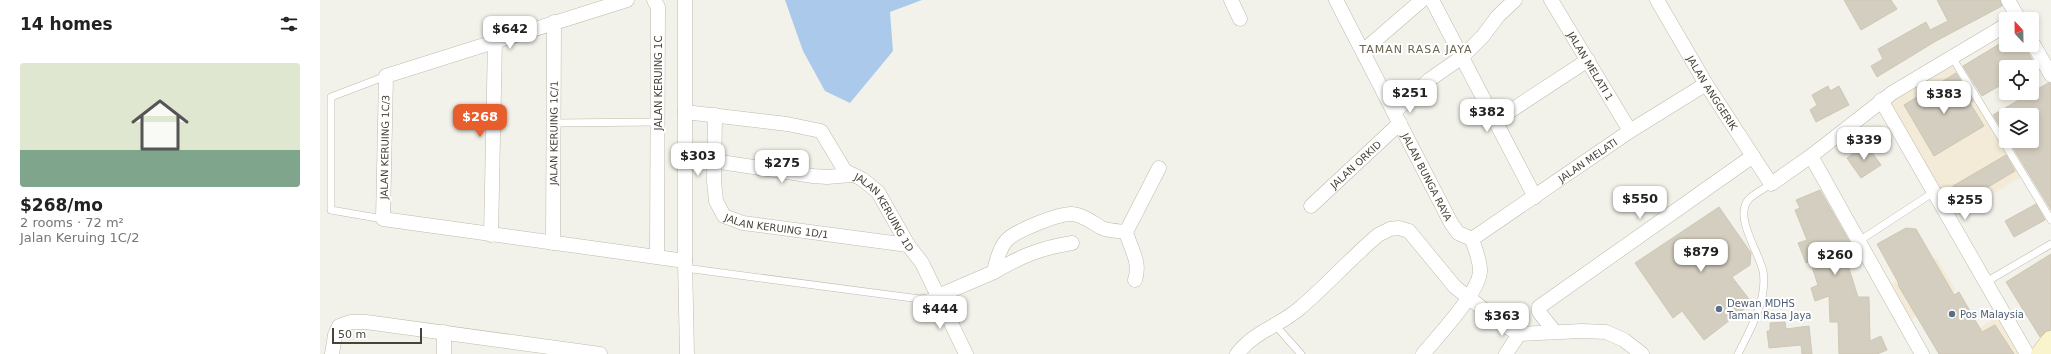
<!DOCTYPE html>
<meta charset="utf-8">
<style>
:root{--surface:#fff;--page:#f2f2f2;--text:#222;--muted:#767676;--line:#e0e0e0;--accent:#e85d2c}
body{margin:0;font-family:"DejaVu Sans",sans-serif;background:var(--page);color:var(--text);height:100vh;display:flex;flex-direction:column;font-size:15px;white-space:nowrap}
*{box-sizing:border-box;margin:0}
p{font-size:13px;color:var(--muted)}
.icon{flex:none;width:22px;height:22px;fill:none;stroke:currentColor;stroke-width:2;stroke-linecap:round;stroke-linejoin:round}
.map{position:relative;flex:1;overflow:hidden}
.panel{display:flex;flex-direction:column;background:var(--surface);width:320px}
.panel>*{flex:none}
.needle{width:26px;rotate:338deg}
.fabs{position:absolute;left:1679px;top:12px;display:grid;gap:8px}
.fabs a{display:grid;place-items:center;width:40px;height:40px;border-radius:4px;background:var(--surface);box-shadow:0 2px 6px #0003;font-size:20px}
.scale{position:absolute;left:12px;bottom:10px;width:90px;box-sizing:border-box;padding-left:4px;border:2px solid #474338;border-top:0;font-size:11px;line-height:14px;white-space:nowrap;color:#474338;-webkit-text-stroke:3px #fff;paint-order:stroke}
.price{position:absolute;translate:-50% -34px;padding:0 9px;border-radius:8px;background:#fff;color:#222;font-size:13px;line-height:26px;filter:drop-shadow(0 1px 2px #0008)}
.price::after{content:'';position:absolute;left:50%;top:24px;width:12px;height:9px;margin-left:-6px;background:inherit;clip-path:polygon(0 0,100% 0,50% 100%)}
.price.selected{background:var(--accent);color:#fff}
ul{padding:0;list-style:none}
li{display:grid;align-content:center;gap:8px;height:212px;padding:0 20px}
li+li{border-top:1px solid var(--line)}
li span{display:grid;place-items:center;height:124px;border-radius:4px;color:#555}
li>.icon{margin-inline-start:auto}
span .icon{width:72px;height:72px;fill:#fffc;stroke-width:1}
li b{font-size:17px}
h2{display:flex;justify-content:space-between;align-items:center;height:48px;padding:0 20px;font-size:17px}
main{display:flex;flex:1;min-height:0}
.map>svg:first-child{display:block}
</style>
<main>
<section class="panel">
<h2>14 homes<svg class="icon" aria-label="filters" viewBox="0 0 24 24"><path d="M4 7h16M4 17h16"/><circle cx="9" cy="7" r="2"/><circle cx="15" cy="17" r="2"/></svg></h2>
<ul>
<li><span style="background:linear-gradient(#dfe7d0 70%,#7fa58c 0)"><svg class="icon" aria-label="home" viewBox="0 0 24 24"><path d="M3 11l9-7 9 7M6 9v11h12V9"/></svg></span><div><b>$268/mo</b><p>2 rooms · 72 m²</p><p>Jalan Keruing 1C/2</p></div></li>
</ul>
</section>
<div class="map">
<svg width="1731" height="354" viewBox="0 0 1731 354">
<rect width="100%" height="100%" fill="#f3f2ea"/>
<g fill="#f3ead7">
<path d="M 1633,65 L 1701,177 L 1633,218 L 1568,103 Z"/>
<path d="M 1616,257 L 1636,291 L 1589,320 L 1569,285 Z"/>
<path d="M 1679,315 L 1702,354 L 1621,354 Z"/>
</g>
<path fill="#abcaeb" d="M 465,0 L 602,0 L 570,12 L 573,51 L 530,103 L 505,91 L 483,51 Z"/>
<g fill="#d4cec0" stroke="#cec7b4">
<path d="M 1524,0 L 1571,0 L 1577,9 L 1541,30 Z"/>
<path d="M 1617,0 L 1680,0 L 1682,6 L 1616,41 L 1557,77 L 1551,66 L 1563,59 L 1558,49 L 1606,22 L 1610,30 L 1628,21 Z"/>
<path d="M 1686,40 L 1686,45 L 1704,45 L 1715,65 L 1711,67 L 1686,67 L 1686,82 L 1662,96 L 1643,66 Z"/>
<path d="M 1636,73 L 1653,101 L 1650,103 L 1664,126 L 1614,156 L 1584,105 Z"/>
<path d="M 1728,83 L 1731,83 L 1731,210 L 1689,141 L 1712,141 L 1712,115 L 1686,115 L 1686,136 L 1673,115 Z"/>
<path d="M 1508,86 L 1510,91 L 1519,86 L 1529,105 L 1496,122 L 1490,110 L 1497,105 L 1492,95 Z"/>
<path d="M 1546,144 L 1561,165 L 1541,178 L 1527,158 Z"/>
<path d="M 1686,155 L 1695,171 L 1643,202 L 1633,186 Z"/>
<path d="M 1500,190 L 1532,246 L 1523,249 L 1538,297 L 1549,297 L 1550,341 L 1561,336 L 1567,350 L 1557,354 L 1519,354 L 1518,322 L 1510,322 L 1509,296 L 1495,301 L 1491,288 L 1498,285 L 1490,261 L 1486,263 L 1478,243 L 1487,240 L 1475,210 L 1480,208 L 1476,200 Z"/>
<path d="M 1716,204 L 1725,220 L 1694,237 L 1685,221 Z"/>
<path d="M 1399,207 L 1431,253 L 1430,265 L 1412,277 L 1432,303 L 1384,340 L 1362,311 L 1353,318 L 1315,263 Z"/>
<path d="M 1586,228 L 1596,229 L 1634,295 L 1639,292 L 1662,332 L 1675,325 L 1694,354 L 1619,354 L 1578,285 L 1579,284 L 1557,244 Z"/>
<path d="M 1731,254 L 1731,330 L 1726,331 L 1720,337 L 1686,282 Z"/>
<path d="M 1465,322 L 1466,329 L 1489,326 L 1492,354 L 1482,354 L 1481,345 L 1449,348 L 1447,331 L 1450,331 L 1450,323 Z"/>
</g>
<g fill="none" stroke-linecap="round" stroke-linejoin="round">
<g stroke="#bebaad" stroke-width="8">
<g id="lane">
<path d="M 1632,57 L 1731,220"/>
<path d="M 234,123 L 337,122"/>
<path d="M 63,219 L 11,210 L 11,97 L 66,76"/>
<path d="M 1539,241 L 1614,192"/>
<path d="M 365,268 L 600,299 L 618,296"/>
<path d="M 1666,282 L 1731,244"/>
<path d="M 955,325 L 981,354"/>
<path d="M 1418,354 C 1430,330 1448,299 1443,271 C 1439,252 1413,216 1429,199 C 1435,193 1444,189 1451,184"/>
</g>
</g>
<g stroke="#bebaad" stroke-width="15">
<g id="street">
<path d="M 307,0 L 66,76 L 63,219 L 365,261"/>
<path d="M 334,0 L 338,7 L 337,256"/>
<path d="M 365,0 L 365,261 L 367,354"/>
<path d="M 911,0 L 920,19"/>
<path id="s1" d="M 1016,0 L 1131,223 L 1138,233 L 1152,239"/>
<path d="M 1112,0 L 1215,197"/>
<path id="s2" d="M 1231,0 L 1310,131"/>
<path id="s3" d="M 1337,0 L 1386,84 L 1451,184 L 1491,156 L 1572,93 L 1686,25"/>
<path d="M 1688,0 L 1699,19"/>
<path d="M 1712,42 L 1731,75"/>
<path d="M 1043,51 L 1102,0"/>
<path d="M 1561,100 L 1707,354"/>
<path id="s4" d="M 365,112 L 467,124 L 501,131 L 525,171 L 542,179 L 558,192 L 588,245 L 602,263 L 646,354"/>
<path d="M 1074,112 L 1109,80 L 1142,57 L 1163,36 L 1178,16 L 1195,0"/>
<path id="s5" d="M 395,115 L 394,181 L 396,201 L 404,216 L 423,223 L 588,245"/>
<path d="M 1175,121 L 1268,60"/>
<path d="M 1491,156 L 1602,354"/>
<path d="M 394,161 L 493,176 L 507,177 L 531,175"/>
<path id="s6" d="M 991,206 L 1080,123"/>
<path d="M 171,235 L 175,41"/>
<path id="s7" d="M 1152,239 L 1310,131 L 1386,84"/>
<path id="s8" d="M 233,243 L 234,22"/>
<path d="M 674,272 C 701,256 721,248 752,243"/>
<path d="M 815,280 C 821,262 811,250 806,232 L 839,168"/>
<path d="M 618,296 L 674,272 C 676,262 679,249 686,241 C 694,231 738,214 751,214 C 762,214 773,223 782,228 C 790,231 798,231 806,232"/>
<path d="M 1234,331 L 1219,312 L 1219,307 L 1433,156"/>
<path d="M 124,332 L 124,354"/>
<path d="M 12,354 L 15,335 L 19,326 L 30,322 L 46,322 L 280,354"/>
<path d="M 917,354 C 936,330 958,327 980,308 C 1007,285 1031,258 1058,235 L 1070,229 L 1079,228 L 1089,231 L 1135,287 L 1185,326 L 1199,334 L 1262,331 L 1286,332 L 1304,340 L 1322,354"/>
<path d="M 1103,354 C 1117,337 1161,291 1160,270 C 1160,260 1155,249 1152,239"/>
<path d="M 1186,354 L 1199,334"/>
</g>
</g>
<g stroke="#cfc79d" stroke-width="21">
<path id="secondary" d="M 1721,354 L 1731,341"/>
</g>
<use href="#lane" stroke="#fff" stroke-width="7"/>
<use href="#street" stroke="#fff" stroke-width="14"/>
<use href="#secondary" stroke="#faf4cd" stroke-width="20"/>
</g>
<g fill="#5c6f8a" stroke="#fff" stroke-width="1.5">
<circle cx="1399" cy="309" r="4"/>
<circle cx="1632" cy="314" r="4"/>
</g>
<g text-anchor="middle" dominant-baseline="central" stroke-width="4" stroke-linejoin="round" paint-order="stroke">
<g font-size="10" fill="#474338" stroke="#fff">
<text stroke="none"><textPath href="#s2" startOffset="77">JALAN MELATI 1</textPath></text>
<text transform="translate(338 83) rotate(-90)">JALAN KERUING 1C</text>
<text stroke="none"><textPath href="#s3" startOffset="108">JALAN ANGGERIK</textPath></text>
<text stroke="none"><textPath href="#s8" startOffset="110">JALAN KERUING 1C/1</textPath></text>
<text transform="translate(65 147) rotate(-89)">JALAN KERUING 1C/3</text>
<text stroke="none"><textPath href="#s7" startOffset="140">JALAN MELATI</textPath></text>
<text stroke="none"><textPath href="#s6" startOffset="61">JALAN ORKID</textPath></text>
<text stroke="none"><textPath href="#s1" startOffset="199">JALAN BUNGA RAYA</textPath></text>
<text stroke="none"><textPath href="#s4" startOffset="243">JALAN KERUING 1D</textPath></text>
<text stroke="none"><textPath href="#s5" startOffset="157">JALAN KERUING 1D/1</textPath></text>
</g>
<g font-size="10" fill="#4e5e75" stroke="#fff" text-anchor="start">
<text x="1407" y="303">Dewan MDHS<tspan x="1407" dy="12">Taman Rasa Jaya</tspan></text>
<text x="1640" y="314">Pos Malaysia</text>
</g>
<g font-size="11" letter-spacing="1" fill="#696250" stroke="#fff">
<text x="1096" y="49">TAMAN RASA JAYA</text>
</g>
</g>
</svg>
<div class="fabs">
<a><svg class="needle" viewBox="-14 -14 28 28"><path d="M0-13l5 13h-10z" fill="#e53935"/><path d="M0 13l5-13h-10z" fill="#767676"/></svg></a>
<a><svg class="icon" aria-label="locate" viewBox="0 0 24 24"><circle cx="12" cy="12" r="6"/><path d="M12 2v4M12 18v4M2 12h4M18 12h4"/></svg></a>
<a><svg class="icon" aria-label="layers" viewBox="0 0 24 24"><path d="M12 4l9 5-9 5-9-5zM3 14l9 5 9-5"/></svg></a>
</div>
<div class="scale">50 m</div>
<b class="price" style="left:190px;top:50px">$642</b>
<b class="price" style="left:1090px;top:114px">$251</b>
<b class="price" style="left:1624px;top:115px">$383</b>
<b class="price" style="left:1167px;top:133px">$382</b>
<b class="price selected" style="left:160px;top:138px">$268</b>
<b class="price" style="left:1544px;top:161px">$339</b>
<b class="price" style="left:378px;top:177px">$303</b>
<b class="price" style="left:462px;top:184px">$275</b>
<b class="price" style="left:1320px;top:220px">$550</b>
<b class="price" style="left:1645px;top:221px">$255</b>
<b class="price" style="left:1381px;top:273px">$879</b>
<b class="price" style="left:1515px;top:276px">$260</b>
<b class="price" style="left:620px;top:330px">$444</b>
<b class="price" style="left:1182px;top:337px">$363</b>
</div>
</main>
